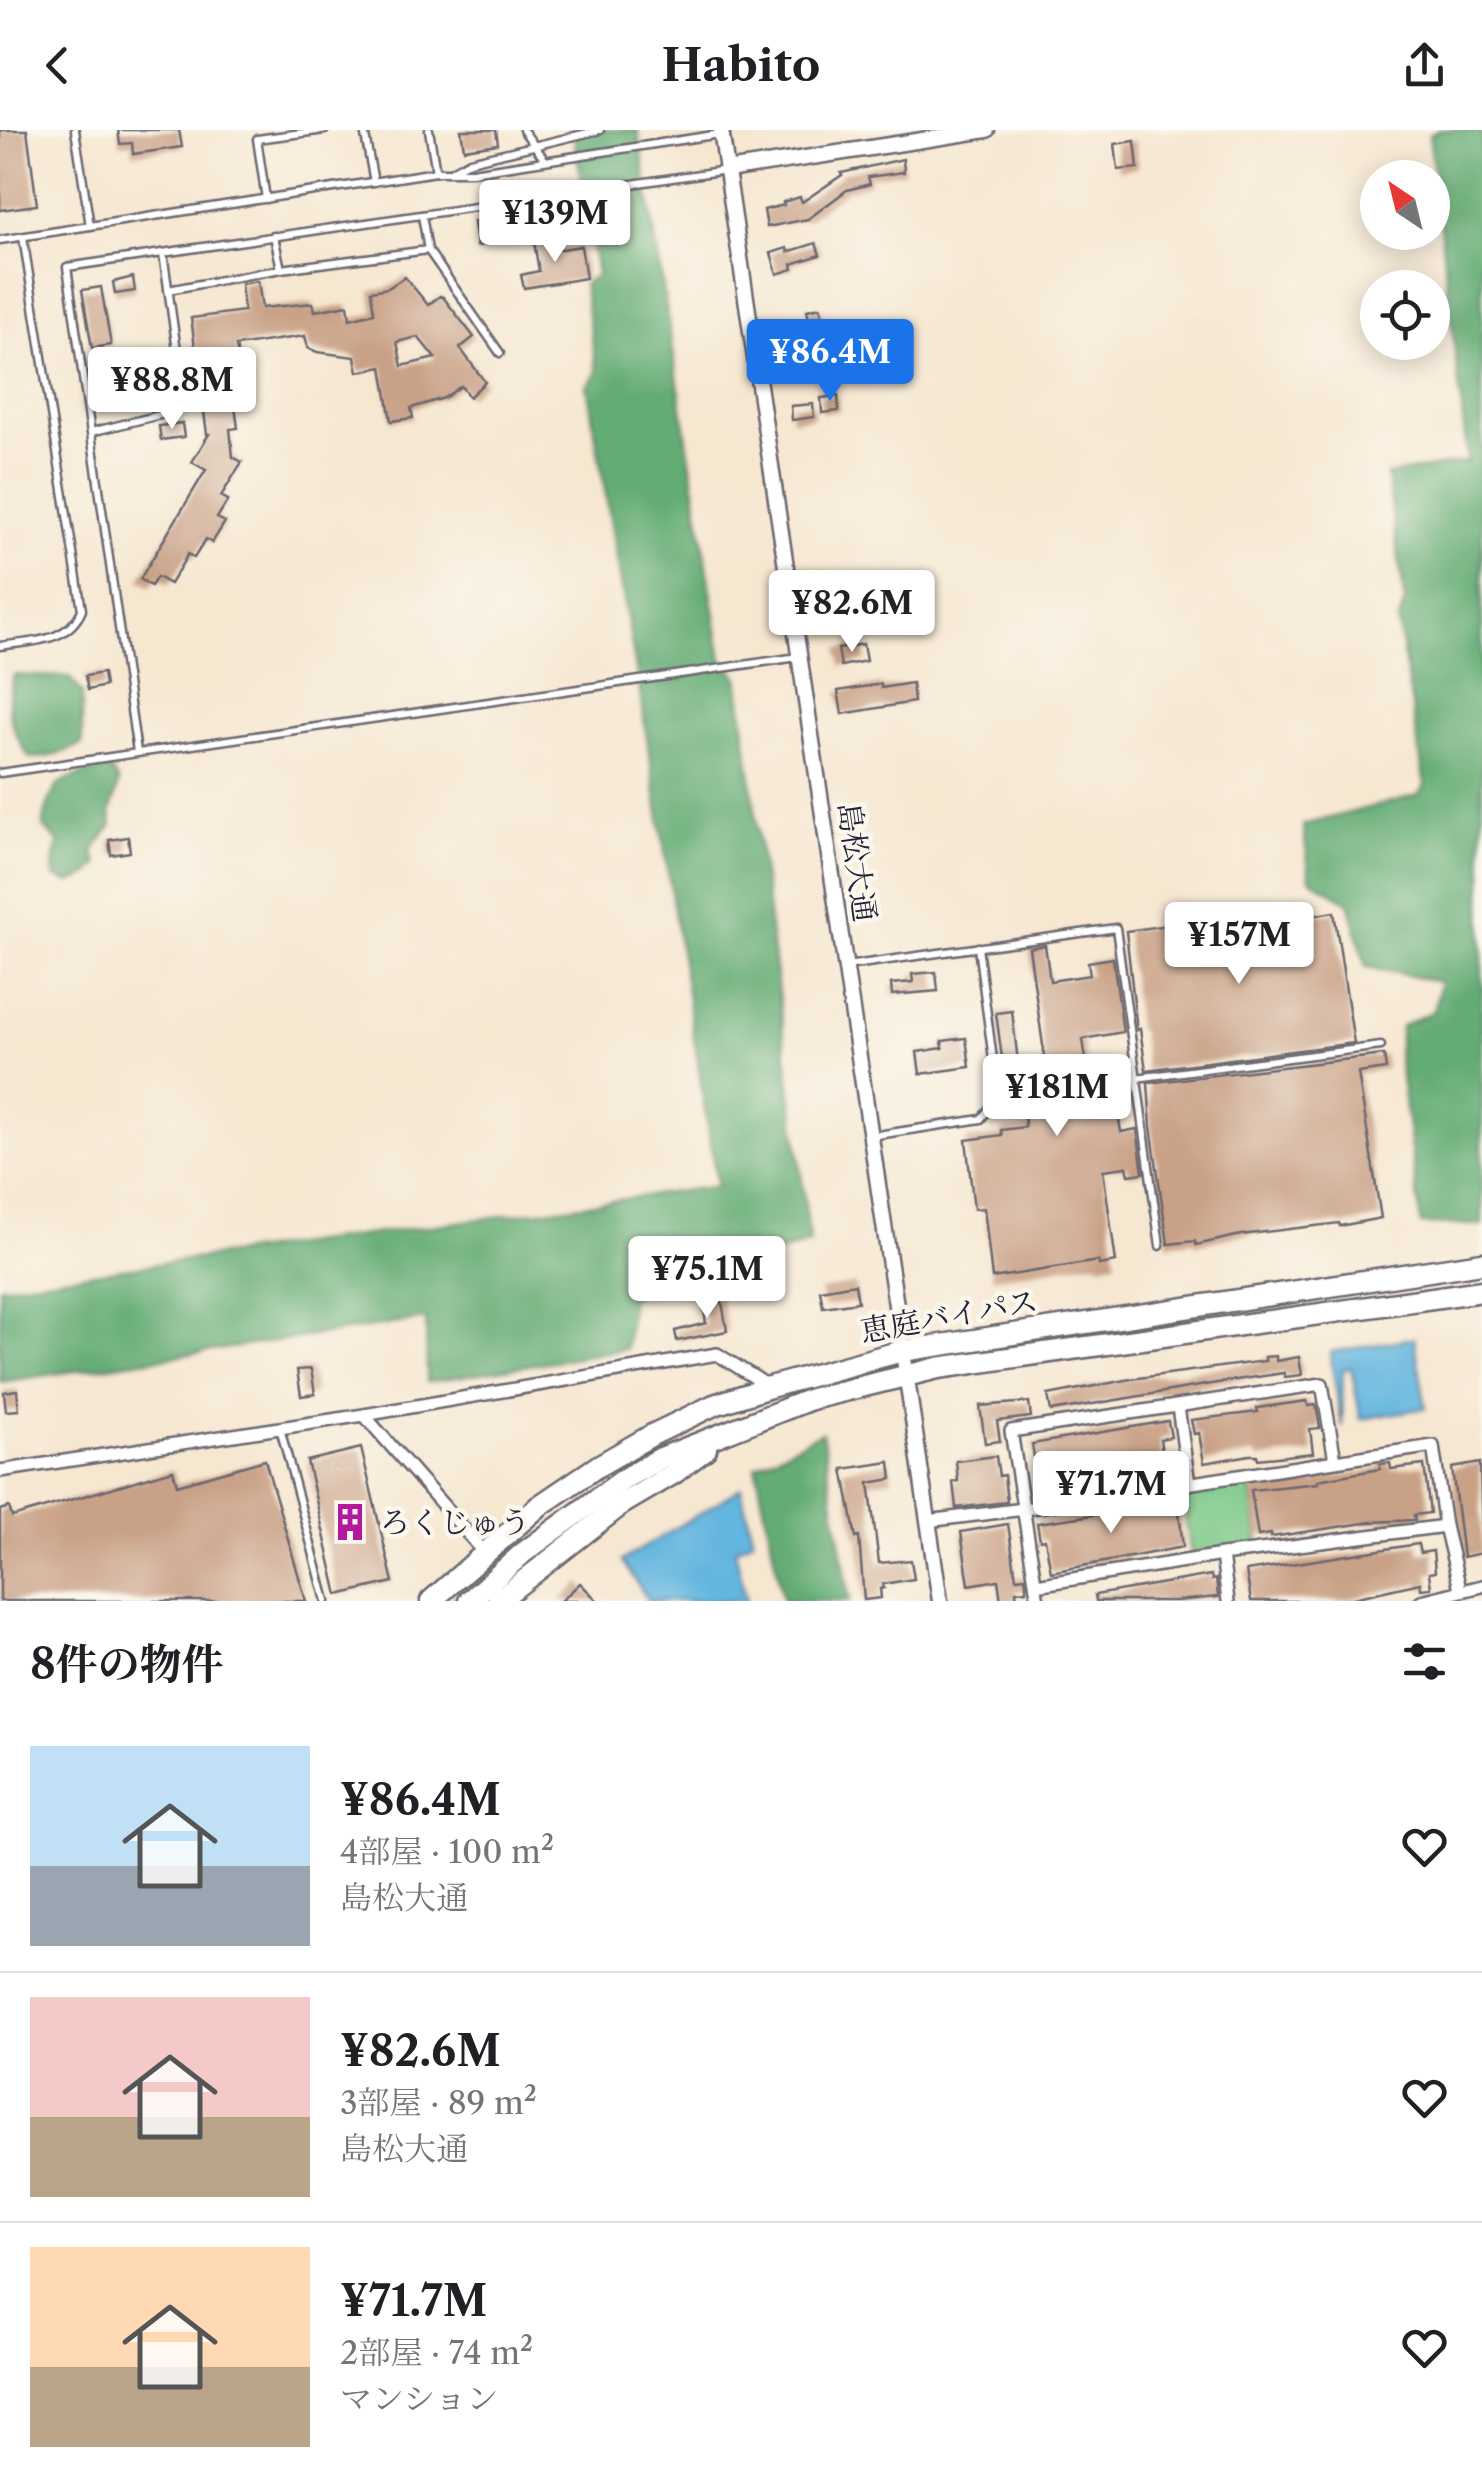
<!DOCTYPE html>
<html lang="ja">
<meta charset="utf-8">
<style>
:root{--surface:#fff;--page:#f6f6f6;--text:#202124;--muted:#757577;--line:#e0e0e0;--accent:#1a73e8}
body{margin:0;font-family:"Libre Caslon Text","Noto Serif JP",serif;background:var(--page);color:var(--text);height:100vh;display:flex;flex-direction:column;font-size:38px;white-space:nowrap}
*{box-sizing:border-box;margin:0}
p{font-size:32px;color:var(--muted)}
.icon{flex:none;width:55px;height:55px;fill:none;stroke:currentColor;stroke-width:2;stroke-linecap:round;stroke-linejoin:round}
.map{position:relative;height:1471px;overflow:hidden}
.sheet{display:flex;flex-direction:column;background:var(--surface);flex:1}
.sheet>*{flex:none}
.needle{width:65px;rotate:325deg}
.buttons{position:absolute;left:1360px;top:30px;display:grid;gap:20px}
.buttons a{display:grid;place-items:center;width:90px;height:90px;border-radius:50%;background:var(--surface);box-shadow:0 5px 25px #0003;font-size:50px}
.price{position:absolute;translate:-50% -85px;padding:0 22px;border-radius:10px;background:#fff;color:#222;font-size:32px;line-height:65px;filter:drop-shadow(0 2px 5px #0008)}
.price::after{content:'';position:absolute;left:50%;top:60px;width:30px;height:22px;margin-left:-15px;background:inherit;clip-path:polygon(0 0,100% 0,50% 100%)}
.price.on{background:var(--accent);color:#fff}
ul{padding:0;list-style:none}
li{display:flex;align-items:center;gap:30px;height:250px;padding:0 30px}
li+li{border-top:2px solid var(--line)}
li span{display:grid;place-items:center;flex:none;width:280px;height:200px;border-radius:0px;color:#555}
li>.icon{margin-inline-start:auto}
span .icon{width:120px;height:120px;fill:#fffc;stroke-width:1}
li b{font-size:42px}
h2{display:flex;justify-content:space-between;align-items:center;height:120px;padding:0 30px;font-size:42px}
header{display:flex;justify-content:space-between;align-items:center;height:130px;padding:0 30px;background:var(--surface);font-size:45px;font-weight:700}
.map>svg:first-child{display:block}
</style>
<header><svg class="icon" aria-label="back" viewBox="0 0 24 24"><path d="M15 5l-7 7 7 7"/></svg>Habito<svg class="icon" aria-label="share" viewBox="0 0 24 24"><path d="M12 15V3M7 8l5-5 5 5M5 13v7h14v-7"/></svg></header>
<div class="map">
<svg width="1482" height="1471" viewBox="0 0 1482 1471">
<rect width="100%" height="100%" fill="#fbf7ec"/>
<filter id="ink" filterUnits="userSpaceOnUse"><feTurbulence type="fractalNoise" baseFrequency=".01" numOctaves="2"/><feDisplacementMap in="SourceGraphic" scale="20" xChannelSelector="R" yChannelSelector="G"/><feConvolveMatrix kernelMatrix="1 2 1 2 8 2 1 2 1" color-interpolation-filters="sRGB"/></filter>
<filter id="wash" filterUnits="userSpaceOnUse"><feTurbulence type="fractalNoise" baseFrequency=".0048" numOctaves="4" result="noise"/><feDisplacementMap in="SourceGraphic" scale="40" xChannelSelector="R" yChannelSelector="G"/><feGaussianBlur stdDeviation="2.25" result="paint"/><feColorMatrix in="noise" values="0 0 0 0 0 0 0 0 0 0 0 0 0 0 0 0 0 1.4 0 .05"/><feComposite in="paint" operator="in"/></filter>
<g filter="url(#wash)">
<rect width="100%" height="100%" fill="#f6e7d1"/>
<path fill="#7ac888" stroke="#4e7562" stroke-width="2.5" d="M 1250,1353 L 1259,1413 L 1191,1424 L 1182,1364 Z"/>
<g fill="#63ac74" stroke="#426758" stroke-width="2.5">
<path d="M 573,0 L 638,0 L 722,530 L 738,546 L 810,1113 L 631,1167 L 626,1219 L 427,1252 L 426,1189 L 0,1252 L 0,1156 L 717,1056 L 640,563 L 587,256 L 597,242 L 583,154 L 597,145 Z"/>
<path d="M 1440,0 L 1482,0 L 1482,1095 L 1421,1094 L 1398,925 L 1401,896 L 1434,881 L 1440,852 L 1366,837 L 1349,772 L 1310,749 L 1303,695 L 1418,665 L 1425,656 L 1398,492 L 1405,472 L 1387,345 L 1468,331 L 1429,5 Z"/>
<path d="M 14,545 L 69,547 L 82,563 L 82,614 C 66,622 47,630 29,627 C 10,596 3,581 14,545 Z"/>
<path d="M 108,637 L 119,652 L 110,683 L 112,695 L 93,721 L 98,735 L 87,746 L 70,753 L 55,747 L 53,733 L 59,713 L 43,696 C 52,645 63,651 108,637 Z"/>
<path d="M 822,1302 L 850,1471 L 783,1471 L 756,1336 Z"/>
</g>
<g fill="#64b6df" stroke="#436c8d" stroke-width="2.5">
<path d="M 1414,1208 L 1426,1278 L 1361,1289 L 1351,1238 L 1343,1239 L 1342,1296 L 1330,1222 Z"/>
<path d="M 741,1358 L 753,1410 L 735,1419 L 746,1471 L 649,1471 L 622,1431 Z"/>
</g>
<g id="blocks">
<g fill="#c9a187" fill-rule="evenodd">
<path d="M 0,0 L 27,0 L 37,75 L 0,80 Z"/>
<path d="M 118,0 L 179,0 L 182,17 L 133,24 L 132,13 L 120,14 Z"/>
<path d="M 461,0 L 496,0 L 498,14 L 464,19 Z"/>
<path d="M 1135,11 L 1138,38 L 1118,40 L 1115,14 Z"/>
<path d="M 903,29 L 904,42 L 868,47 L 870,54 L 847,60 L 808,89 L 767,97 L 764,80 L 784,75 L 783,72 L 800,67 L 802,72 L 842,45 L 841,43 Z"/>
<path d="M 484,91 L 489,114 L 477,116 L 474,92 Z"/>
<path d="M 554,109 L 556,120 L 581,116 L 586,148 L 524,158 L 521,145 L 539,141 L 534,112 Z"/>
<path d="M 816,113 L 820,125 L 792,134 L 793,139 L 777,144 L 771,123 L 787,118 L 788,122 Z"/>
<path d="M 133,147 L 135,161 L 115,164 L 113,152 Z"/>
<path d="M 405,147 L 428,175 L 440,166 L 443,167 L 474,207 L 460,218 L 485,252 L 469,267 L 461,256 L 444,268 L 411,278 L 413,288 L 391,291 L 382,237 L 358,242 L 355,227 L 317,222 L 308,218 L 305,206 L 236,216 L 238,226 L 228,228 L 238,298 L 230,299 L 233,327 L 242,332 L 221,366 L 228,370 L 217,388 L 225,392 L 212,413 L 206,409 L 194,428 L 188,424 L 170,454 L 157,447 L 151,456 L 140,449 L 206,340 L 192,332 L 209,304 L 207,304 L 191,188 L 244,181 L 241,154 L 258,151 L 262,178 L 313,173 L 315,181 L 348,175 L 350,189 L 374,183 L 371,161 L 388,158 ZM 418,207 L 435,228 L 402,236 L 397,212 Z"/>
<path d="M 101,157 L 111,215 L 92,218 L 82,160 Z"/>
<path d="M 820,177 L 824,192 L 810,195 L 807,180 Z"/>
<path d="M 838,266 L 839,281 L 822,283 L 821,268 Z"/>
<path d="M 813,274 L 814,287 L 792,290 L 791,276 Z"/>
<path d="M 182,293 L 184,307 L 161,310 L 159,296 Z"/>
<path d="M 863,514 L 866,531 L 841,536 L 838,519 Z"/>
<path d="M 103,543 L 105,556 L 88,560 L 85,546 Z"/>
<path d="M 912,553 L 914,572 L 842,584 L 838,561 L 881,554 L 881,558 Z"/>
<path d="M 128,707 L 130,722 L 111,725 L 109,710 Z"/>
<path d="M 1309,775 L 1311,786 L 1334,782 L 1354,913 L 1146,940 L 1140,899 L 1137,900 L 1126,801 Z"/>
<path d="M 1045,815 L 1050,851 L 1090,845 L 1088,832 L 1113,828 L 1123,902 L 1083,909 L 1089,951 L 1105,949 L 1109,974 L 1116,973 L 1121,1002 L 1137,999 L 1143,1043 L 1129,1045 L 1127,1037 L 1103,1040 L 1116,1132 L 1099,1135 L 1098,1131 L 992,1148 L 984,1078 L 974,1079 L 966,1010 L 1002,1005 L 1001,1000 L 1025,997 L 1023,961 L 1049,957 L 1029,818 Z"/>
<path d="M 936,842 L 938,861 L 892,865 L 891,854 L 913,852 L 912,844 Z"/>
<path d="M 1012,881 L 1020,949 L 1005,951 L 996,883 Z"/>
<path d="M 966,908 L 970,937 L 920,944 L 917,922 L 943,918 L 942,911 Z"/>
<path d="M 1384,925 L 1386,939 L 1358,943 L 1381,1088 L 1340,1096 L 1339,1093 L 1241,1105 L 1196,1115 L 1195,1111 L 1168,1114 L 1151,997 L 1148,953 Z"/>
<path d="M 855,1154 L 858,1172 L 823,1177 L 820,1160 Z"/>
<path d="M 721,1166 L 727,1201 L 677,1211 L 675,1201 L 706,1193 L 702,1169 Z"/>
<path d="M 1276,1226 L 1276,1231 L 1299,1227 L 1302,1245 L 1285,1247 L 1284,1243 L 1229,1251 L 1051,1281 L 1048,1265 L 1131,1249 L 1265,1231 L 1265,1227 Z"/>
<path d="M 311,1239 L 315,1264 L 301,1266 L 297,1240 Z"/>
<path d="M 17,1260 L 19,1280 L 6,1281 L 4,1262 Z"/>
<path d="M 1307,1271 L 1308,1276 L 1316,1275 L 1320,1298 L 1310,1299 L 1313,1323 L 1258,1329 L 1257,1325 L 1250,1325 L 1204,1333 L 1199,1303 L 1194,1304 L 1191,1290 L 1258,1282 L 1257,1278 Z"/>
<path d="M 1029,1272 L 1031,1287 L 997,1291 L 1000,1311 L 985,1313 L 980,1276 Z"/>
<path d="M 1168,1291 L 1171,1307 L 1160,1309 L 1166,1345 L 1107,1353 L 1106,1347 L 1059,1356 L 1060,1361 L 1040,1365 L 1032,1314 Z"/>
<path d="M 361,1318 L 393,1452 L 338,1465 L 307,1331 Z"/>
<path d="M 996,1326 L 999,1346 L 1004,1345 L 1007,1372 L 956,1378 L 953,1352 L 958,1351 L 956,1331 Z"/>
<path d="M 265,1330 L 306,1471 L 0,1471 L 0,1380 L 9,1377 L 12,1387 L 173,1340 L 177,1355 Z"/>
<path d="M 890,1332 L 892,1349 L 869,1353 L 879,1433 L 911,1430 L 914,1449 L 883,1454 L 884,1458 L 880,1459 L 881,1468 L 864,1470 L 859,1407 L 856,1408 L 843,1339 Z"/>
<path d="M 1390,1333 L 1391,1339 L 1424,1335 L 1430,1383 L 1414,1385 L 1415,1390 L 1371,1392 L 1271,1407 L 1271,1404 L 1258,1406 L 1251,1360 L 1318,1353 L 1318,1350 L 1380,1339 L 1380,1334 Z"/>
<path d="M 1480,1333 L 1482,1423 L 1463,1427 L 1452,1338 Z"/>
<path d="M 1178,1373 L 1183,1417 L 1051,1442 L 1045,1409 L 1040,1410 L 1037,1393 Z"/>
<path d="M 1008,1394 L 1016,1448 L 1025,1447 L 1026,1453 L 1026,1460 L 1016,1461 L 1017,1471 L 1001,1471 L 998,1450 L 969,1455 L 961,1402 Z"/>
<path d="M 1418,1414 L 1420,1423 L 1433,1421 L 1435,1442 L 1429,1443 L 1431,1458 L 1421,1459 L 1420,1453 L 1340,1471 L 1251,1471 L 1246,1441 Z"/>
<path d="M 1211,1445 L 1212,1450 L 1216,1449 L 1218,1467 L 1176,1471 L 1096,1471 L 1095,1465 Z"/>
<path d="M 580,1453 L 598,1471 L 561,1471 Z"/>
</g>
</g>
</g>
<g filter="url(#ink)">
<use href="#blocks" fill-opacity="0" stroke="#6c6770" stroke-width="2.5"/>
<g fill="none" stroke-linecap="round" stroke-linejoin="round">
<g stroke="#6c6770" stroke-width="11">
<g id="service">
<path d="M 75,0 L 90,96"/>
<path d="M 364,0 L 374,52"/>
<path d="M 429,0 L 436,42"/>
<path d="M 523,0 L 545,30"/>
<path d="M 453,40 L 470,31 L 600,0"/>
<path d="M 266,69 L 257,9 L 325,0"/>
<path d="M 0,110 L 436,42 L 472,42 L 720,4"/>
<path d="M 428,120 L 500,223"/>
<path d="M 281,139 L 428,120 L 422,85"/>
<path d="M 168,160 L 281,139 L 274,106"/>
<path d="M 91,302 L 160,285 L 184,269 L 163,123"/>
<path d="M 0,516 C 31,511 68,513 82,480 L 23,107"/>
<path d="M 137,622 L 67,137 L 727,40"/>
<path d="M 0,643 L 798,527"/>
<path d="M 846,836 L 1116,798 L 1160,1116"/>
<path d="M 1136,948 L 1381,916"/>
<path d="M 871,1006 L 981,989 L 998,967 L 978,817"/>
<path d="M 280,1298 L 326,1471"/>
</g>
</g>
<g stroke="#6c6770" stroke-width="16">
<g id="minor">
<path d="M 1178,1277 L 1189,1354"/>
<path d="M 364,1285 L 484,1422"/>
<path d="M 0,1341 L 364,1285 L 717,1224 L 770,1257"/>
<path d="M 927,1391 L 1024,1379 L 1433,1316 L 1445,1396 L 1460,1459"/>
<path d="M 1222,1425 L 1228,1471"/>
<path d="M 1036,1455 L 1222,1425 L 1445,1396"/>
<path d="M 1038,1471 L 1011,1301 L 1322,1254 L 1335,1330"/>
<path d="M 1421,1471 L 1482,1456"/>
</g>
</g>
<g stroke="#6c6770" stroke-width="19">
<g id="tertiary">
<path d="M 721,0 L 940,1471"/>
<path d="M 727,40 L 987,0"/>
</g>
</g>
<g stroke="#6c6770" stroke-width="25">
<g id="trunk">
<path d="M 431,1471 L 539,1376 L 598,1336 L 652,1305 L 714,1275 L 770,1257 L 902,1221 L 1482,1133"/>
<path d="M 469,1471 L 523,1423 L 627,1347 L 661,1328 L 811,1269 L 938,1238 L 1482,1161"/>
<path d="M 498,1471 L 622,1374 L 673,1344 L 706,1319"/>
</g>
</g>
<use href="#service" stroke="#fff" stroke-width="6"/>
<use href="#minor" stroke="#fff" stroke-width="11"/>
<use href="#tertiary" stroke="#fff" stroke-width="14"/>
<use href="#trunk" stroke="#fff" stroke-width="20"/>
</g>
</g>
<defs>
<g id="building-bare" transform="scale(3)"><path d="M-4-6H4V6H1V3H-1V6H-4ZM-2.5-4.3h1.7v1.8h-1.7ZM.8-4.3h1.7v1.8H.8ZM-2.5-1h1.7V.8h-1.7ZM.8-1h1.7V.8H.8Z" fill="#b5179e" stroke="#fbf7ec" stroke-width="2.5" paint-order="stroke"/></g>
</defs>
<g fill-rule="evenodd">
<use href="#building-bare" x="350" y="1392"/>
</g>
<g text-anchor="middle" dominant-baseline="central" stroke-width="9" stroke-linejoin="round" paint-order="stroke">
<g font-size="30" fill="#22223b" stroke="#fbf7ec">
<text transform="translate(857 732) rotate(82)">島松大通</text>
<text transform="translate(949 1186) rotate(-10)">恵庭バイパス</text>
</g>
<g font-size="30" fill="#22223b" stroke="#fbf7ec" text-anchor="start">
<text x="380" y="1392">ろくじゅう</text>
</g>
</g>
</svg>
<div class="buttons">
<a><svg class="needle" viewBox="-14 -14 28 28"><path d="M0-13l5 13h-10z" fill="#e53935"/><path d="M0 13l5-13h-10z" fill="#757577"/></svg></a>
<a><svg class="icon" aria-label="locate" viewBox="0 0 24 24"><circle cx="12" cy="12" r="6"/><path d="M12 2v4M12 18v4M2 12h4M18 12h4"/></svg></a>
</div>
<b class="price" style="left:555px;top:135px">¥139M</b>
<b class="price on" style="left:830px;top:274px">¥86.4M</b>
<b class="price" style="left:172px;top:302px">¥88.8M</b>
<b class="price" style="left:852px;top:525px">¥82.6M</b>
<b class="price" style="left:1239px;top:857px">¥157M</b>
<b class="price" style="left:1057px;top:1009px">¥181M</b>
<b class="price" style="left:707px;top:1191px">¥75.1M</b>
<b class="price" style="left:1111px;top:1406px">¥71.7M</b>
</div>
<section class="sheet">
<h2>8件の物件<svg class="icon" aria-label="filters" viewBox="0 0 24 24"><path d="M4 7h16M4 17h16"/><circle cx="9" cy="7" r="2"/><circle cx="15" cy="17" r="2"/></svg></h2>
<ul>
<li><span style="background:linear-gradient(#bfe0f5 60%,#9aa5b1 0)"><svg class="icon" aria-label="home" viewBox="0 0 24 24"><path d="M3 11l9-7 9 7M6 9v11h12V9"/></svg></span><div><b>¥86.4M</b><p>4部屋 · 100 m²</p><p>島松大通</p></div><svg class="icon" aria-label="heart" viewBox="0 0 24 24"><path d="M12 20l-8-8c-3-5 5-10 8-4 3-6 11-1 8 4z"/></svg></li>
<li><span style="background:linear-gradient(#f6c9c9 60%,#b9a48a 0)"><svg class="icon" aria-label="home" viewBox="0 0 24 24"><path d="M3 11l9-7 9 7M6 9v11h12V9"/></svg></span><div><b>¥82.6M</b><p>3部屋 · 89 m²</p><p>島松大通</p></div><svg class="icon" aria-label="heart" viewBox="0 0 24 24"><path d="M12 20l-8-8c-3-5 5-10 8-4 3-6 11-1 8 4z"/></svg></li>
<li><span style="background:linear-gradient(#ffd9b3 60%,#b9a48a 0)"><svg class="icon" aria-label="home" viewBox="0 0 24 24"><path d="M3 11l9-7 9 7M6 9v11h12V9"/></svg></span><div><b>¥71.7M</b><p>2部屋 · 74 m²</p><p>マンション</p></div><svg class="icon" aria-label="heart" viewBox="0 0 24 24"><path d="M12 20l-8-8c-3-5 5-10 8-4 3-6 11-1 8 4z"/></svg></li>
</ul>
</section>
